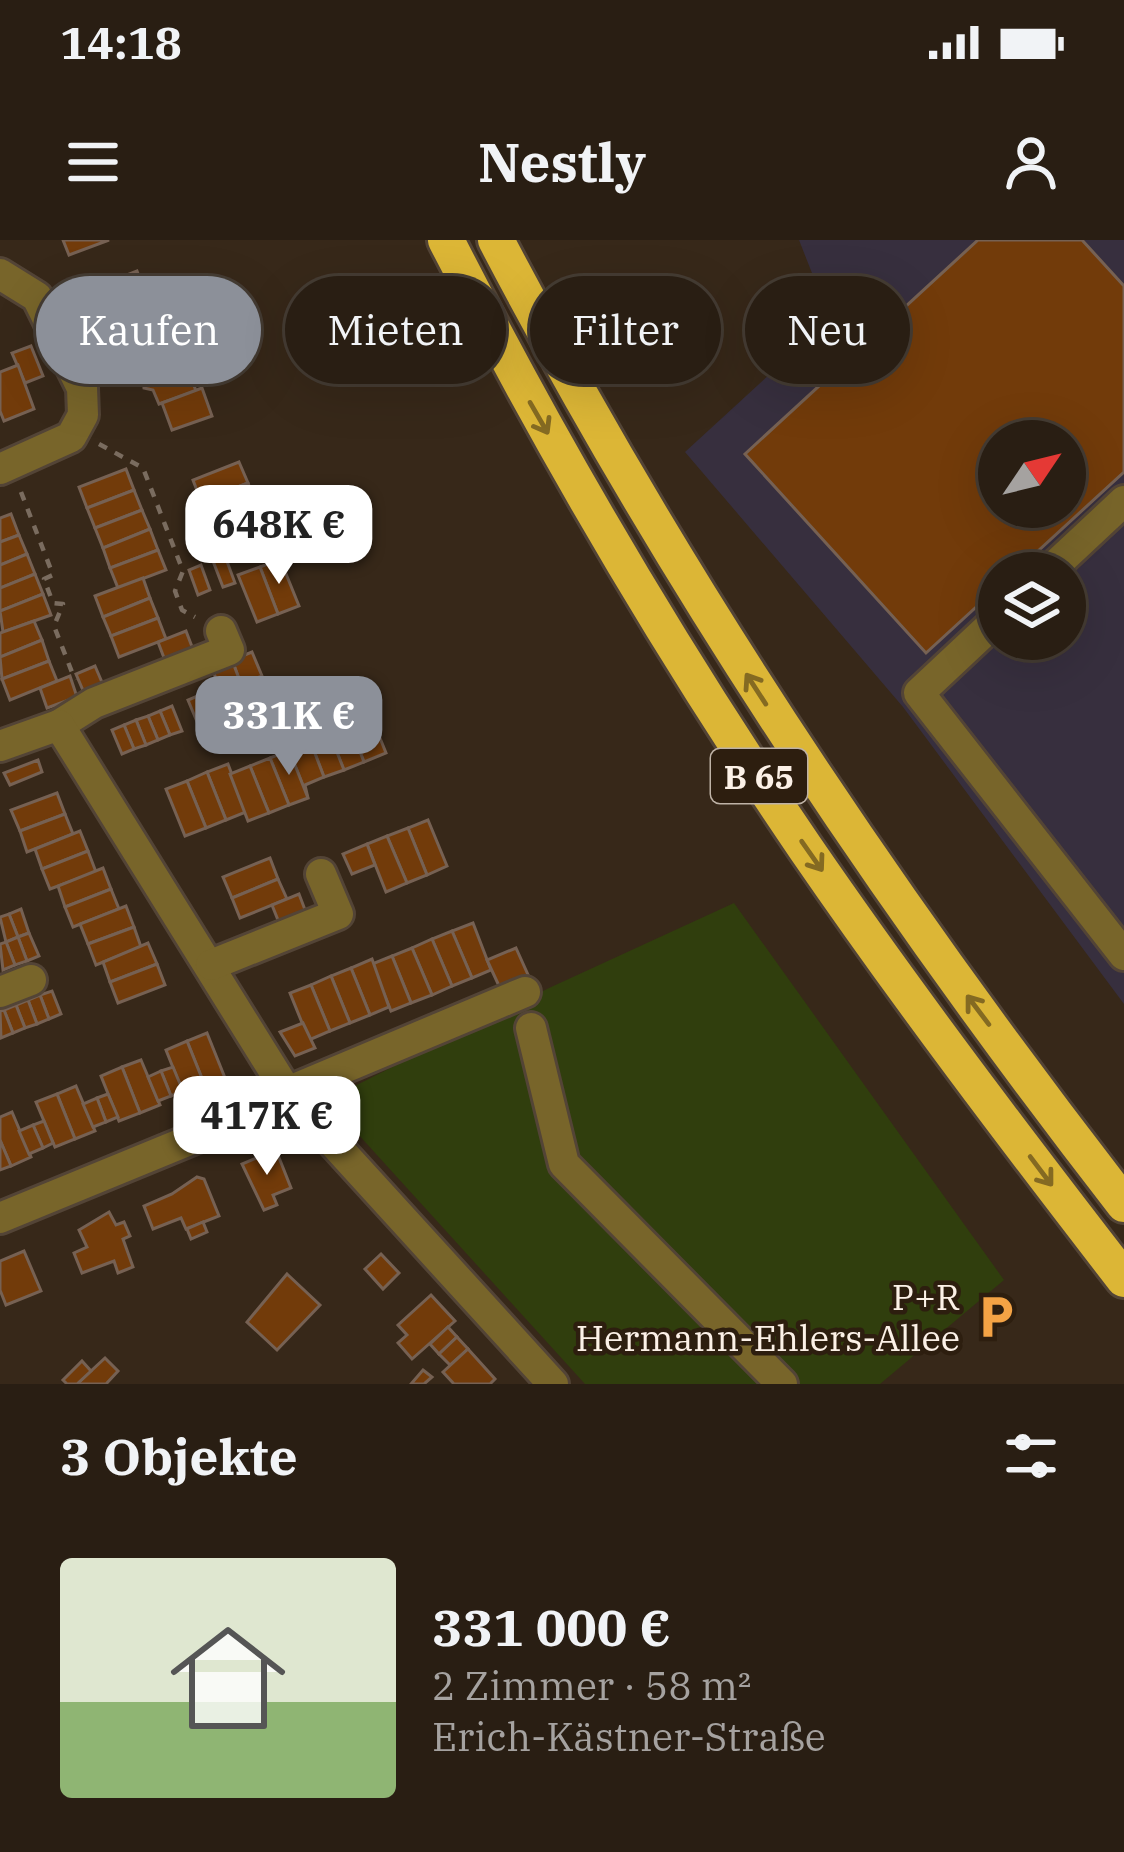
<!DOCTYPE html>
<html lang="de">
<meta charset="utf-8">
<style>
:root{--surface:#291e13;--page:#31271c;--text:#f1f3f6;--muted:#a5a2a0;--line:#453c33;--accent:#8c9099}
body{margin:0;font-family:"IBM Plex Serif",serif;background:var(--page);color:var(--text);height:100vh;display:flex;flex-direction:column;font-size:45px;white-space:nowrap}
*{box-sizing:border-box;margin:0}
p{font-size:39px;color:var(--muted)}
.icon{flex:none;width:66px;height:66px;fill:none;stroke:currentColor;stroke-width:2;stroke-linecap:round;stroke-linejoin:round}
.map{position:relative;height:1144px;overflow:hidden}
.drawer{display:flex;flex-direction:column;background:var(--surface);flex:1}
.drawer>*{flex:none}
.guide{position:absolute;left:36px;top:36px;width:1053px;height:108px;display:flex;gap:24px}
.needle{width:78px;rotate:55deg}
.tools{position:absolute;left:978px;top:180px;display:grid;gap:24px}
.tools a{display:grid;place-items:center;width:108px;height:108px;border-radius:50%;background:var(--surface);box-shadow:0 12px 48px #0002,0 0 0 3px var(--line);font-size:60px}
.price{position:absolute;translate:-50% -102px;padding:0 27px;border-radius:24px;background:#fff;color:#222;font-size:39px;line-height:78px;filter:drop-shadow(0 3px 6px #0008)}
.price::after{content:'';position:absolute;left:50%;top:72px;width:36px;height:27px;margin-left:-18px;background:inherit;clip-path:polygon(0 0,100% 0,50% 100%)}
.price.on{background:var(--accent);color:#fff}
ul{padding:0;list-style:none}
li{display:flex;align-items:center;gap:36px;height:300px;padding:0 60px}
li+li{border-top:3px solid var(--line)}
li span{display:grid;place-items:center;flex:none;width:336px;height:240px;border-radius:12px;color:#555}
li>.icon{margin-inline-start:auto}
span .icon{width:144px;height:144px;fill:#fffc;stroke-width:1}
li b{font-size:51px}
h2{display:flex;justify-content:space-between;align-items:center;height:144px;padding:0 60px;font-size:51px}
.pill{padding:0 42px;border-radius:54px;background:var(--surface);box-shadow:0 12px 48px #0002,0 0 0 3px var(--line);font-size:42px;line-height:108px}
.pill.on{background:var(--accent);color:#fff}
.status{display:flex;justify-content:space-between;align-items:center;height:84px;padding:0 60px;background:var(--surface);direction:ltr}
.status svg{height:33px;fill:currentColor}
header{display:flex;justify-content:space-between;align-items:center;height:156px;padding:0 60px;background:var(--surface);font-size:54px;font-weight:800}
.map>svg:first-child{display:block}
</style>
<div class="status"><b>14:18</b><svg viewBox="0 0 49 12"><path d="M0 12V9h3v3zM5 12V6h3v6zM10 12V3h3v9zM15 12V0h3v12zM26 1h20v11H26zM47 4h2v5h-2z"/></svg></div>
<header><svg class="icon" aria-label="menu" viewBox="0 0 24 24"><path d="M4 6h16M4 12h16M4 18h16"/></svg>Nestly<svg class="icon" aria-label="person" viewBox="0 0 24 24"><circle cx="12" cy="8" r="4"/><path d="M4 21q1-7 8-7t8 7"/></svg></header>
<div class="map">
<svg width="1124" height="1144" viewBox="0 0 1124 1144">
<rect width="100%" height="100%" fill="#372819"/>
<path fill="#372f3e" fill-rule="evenodd" d="M 799,0 L 1124,0 L 1124,764 L 903,467 L 685,212 L 830,79 ZM 999,201 L 1065,201 L 1065,267 L 999,267 ZM 999,333 L 1065,333 L 1065,399 L 999,399 Z"/>
<path fill="#303e0d" d="M 734,663 L 1004,1040 L 880,1144 L 585,1144 L 327,860 L 549,748 Z"/>
<g fill="#723b0a" stroke="#766153" stroke-width="3" fill-rule="evenodd">
<path d="M 63,0 L 109,0 L 69,15 Z"/>
<path d="M 978,0 L 1082,0 L 1124,46 L 1124,232 L 1014,333 L 999,333 L 999,346 L 926,413 L 745,214 ZM 999,201 L 1065,201 L 1065,267 L 999,267 Z"/>
<path d="M 137,31 L 148,60 L 107,76 L 96,47 Z"/>
<path d="M 148,60 L 160,91 L 119,107 L 107,76 Z"/>
<path d="M 189,98 L 193,109 L 171,119 L 166,107 Z"/>
<path d="M 145,103 L 150,114 L 129,121 L 124,110 Z"/>
<path d="M 31,106 L 43,136 L 25,143 L 12,113 Z"/>
<path d="M 184,118 L 196,151 L 159,164 L 153,150 L 144,148 L 143,134 Z"/>
<path d="M 18,125 L 34,169 L 4,181 L 0,171 L 0,132 Z"/>
<path d="M 202,148 L 212,176 L 172,190 L 162,163 Z"/>
<path d="M 239,222 L 248,243 L 201,261 L 193,240 Z"/>
<path d="M 126,229 L 134,250 L 87,268 L 79,247 Z"/>
<path d="M 248,243 L 256,264 L 209,282 L 201,261 Z"/>
<path d="M 134,250 L 142,270 L 95,288 L 87,268 Z"/>
<path d="M 142,270 L 150,289 L 103,308 L 95,288 Z"/>
<path d="M 11,274 L 19,295 L 0,302 L 0,278 Z"/>
<path d="M 150,289 L 158,310 L 110,328 L 103,308 Z"/>
<path d="M 19,295 L 27,314 L 0,325 L 0,302 Z"/>
<path d="M 158,310 L 166,330 L 118,348 L 110,328 Z"/>
<path d="M 27,314 L 35,334 L 0,348 L 0,325 Z"/>
<path d="M 225,316 L 235,343 L 223,347 L 213,321 Z"/>
<path d="M 280,319 L 299,366 L 278,374 L 260,327 Z"/>
<path d="M 201,325 L 210,350 L 198,355 L 189,330 Z"/>
<path d="M 260,327 L 278,374 L 257,382 L 238,335 Z"/>
<path d="M 35,334 L 43,354 L 0,371 L 0,348 Z"/>
<path d="M 143,338 L 150,358 L 103,377 L 95,356 Z"/>
<path d="M 43,354 L 51,375 L 3,392 L 0,371 Z"/>
<path d="M 150,358 L 158,378 L 111,396 L 103,377 Z"/>
<path d="M 158,378 L 166,399 L 119,417 L 111,396 Z"/>
<path d="M 34,381 L 42,400 L 0,417 L 0,393 Z"/>
<path d="M 186,391 L 194,412 L 166,423 L 158,402 Z"/>
<path d="M 42,400 L 49,421 L 2,439 L 0,417 Z"/>
<path d="M 252,412 L 262,436 L 241,444 L 232,420 Z"/>
<path d="M 232,420 L 241,444 L 221,452 L 212,428 Z"/>
<path d="M 49,421 L 57,441 L 10,460 L 2,439 Z"/>
<path d="M 95,426 L 104,447 L 85,455 L 76,434 Z"/>
<path d="M 70,436 L 77,457 L 47,468 L 40,448 Z"/>
<path d="M 212,451 L 222,475 L 210,479 L 200,455 Z"/>
<path d="M 200,455 L 210,479 L 198,484 L 188,460 Z"/>
<path d="M 172,466 L 182,491 L 170,495 L 160,471 Z"/>
<path d="M 367,466 L 386,513 L 364,522 L 345,474 Z"/>
<path d="M 160,471 L 170,495 L 158,500 L 148,476 Z"/>
<path d="M 345,474 L 364,522 L 344,530 L 325,482 Z"/>
<path d="M 148,476 L 158,500 L 146,505 L 136,480 Z"/>
<path d="M 136,480 L 146,505 L 134,509 L 124,485 Z"/>
<path d="M 325,482 L 344,530 L 324,537 L 306,490 Z"/>
<path d="M 124,485 L 134,509 L 122,514 L 112,490 Z"/>
<path d="M 306,490 L 324,537 L 305,545 L 308,558 L 284,498 Z"/>
<path d="M 289,510 L 308,558 L 289,565 L 270,518 Z"/>
<path d="M 270,518 L 289,565 L 269,573 L 250,526 Z"/>
<path d="M 38,520 L 42,532 L 10,545 L 4,533 Z"/>
<path d="M 228,524 L 246,572 L 226,580 L 207,532 Z"/>
<path d="M 250,526 L 269,573 L 248,581 L 230,534 Z"/>
<path d="M 207,532 L 226,580 L 206,588 L 187,541 Z"/>
<path d="M 187,541 L 206,588 L 185,596 L 166,549 Z"/>
<path d="M 57,553 L 65,574 L 20,591 L 11,570 Z"/>
<path d="M 65,574 L 73,594 L 27,612 L 20,591 Z"/>
<path d="M 428,580 L 447,626 L 427,635 L 408,588 Z"/>
<path d="M 408,588 L 427,635 L 407,643 L 387,596 Z"/>
<path d="M 80,591 L 88,611 L 42,629 L 35,609 Z"/>
<path d="M 387,596 L 407,643 L 386,652 L 367,604 Z"/>
<path d="M 367,604 L 375,625 L 352,634 L 343,614 Z"/>
<path d="M 88,611 L 96,632 L 50,649 L 42,629 Z"/>
<path d="M 270,618 L 278,639 L 232,658 L 223,637 Z"/>
<path d="M 103,628 L 111,649 L 65,667 L 58,646 Z"/>
<path d="M 278,639 L 287,659 L 240,678 L 232,658 Z"/>
<path d="M 111,649 L 119,669 L 73,687 L 65,667 Z"/>
<path d="M 299,654 L 307,675 L 280,685 L 272,665 Z"/>
<path d="M 126,666 L 134,687 L 88,704 L 80,684 Z"/>
<path d="M 21,669 L 29,693 L 18,697 L 9,674 Z"/>
<path d="M 9,674 L 18,697 L 6,702 L 0,677 Z"/>
<path d="M 473,683 L 491,730 L 472,738 L 452,691 Z"/>
<path d="M 134,687 L 141,707 L 96,725 L 88,704 Z"/>
<path d="M 452,691 L 472,738 L 452,746 L 432,699 Z"/>
<path d="M 29,693 L 39,716 L 27,721 L 18,697 Z"/>
<path d="M 18,697 L 27,721 L 15,725 L 6,702 Z"/>
<path d="M 432,699 L 452,746 L 432,755 L 412,708 Z"/>
<path d="M 6,702 L 15,725 L 3,730 L 0,704 Z"/>
<path d="M 148,703 L 157,724 L 110,742 L 103,722 Z"/>
<path d="M 412,708 L 432,755 L 411,763 L 392,716 Z"/>
<path d="M 516,708 L 529,737 L 500,748 L 487,720 Z"/>
<path d="M 392,716 L 411,763 L 391,771 L 372,724 Z"/>
<path d="M 372,719 L 389,767 L 370,775 L 351,728 Z"/>
<path d="M 157,724 L 165,745 L 118,763 L 110,742 Z"/>
<path d="M 351,728 L 370,775 L 350,783 L 331,736 Z"/>
<path d="M 331,736 L 350,783 L 330,791 L 311,745 Z"/>
<path d="M 311,745 L 330,791 L 309,800 L 290,753 Z"/>
<path d="M 52,751 L 61,774 L 49,779 L 40,755 Z"/>
<path d="M 40,755 L 49,779 L 37,784 L 28,760 Z"/>
<path d="M 28,760 L 37,784 L 25,788 L 16,765 Z"/>
<path d="M 16,765 L 25,788 L 13,793 L 4,770 Z"/>
<path d="M 4,770 L 13,793 L 1,798 L 0,771 Z"/>
<path d="M 303,783 L 315,808 L 295,816 L 280,792 Z"/>
<path d="M 207,793 L 225,838 L 205,846 L 187,801 Z"/>
<path d="M 187,801 L 205,846 L 184,855 L 166,810 Z"/>
<path d="M 141,820 L 160,865 L 140,873 L 122,827 Z"/>
<path d="M 122,827 L 140,873 L 119,881 L 101,836 Z"/>
<path d="M 173,827 L 183,851 L 171,856 L 161,831 Z"/>
<path d="M 161,831 L 171,856 L 158,861 L 148,837 Z"/>
<path d="M 76,846 L 95,891 L 75,899 L 57,854 Z"/>
<path d="M 57,854 L 75,899 L 55,907 L 36,862 Z"/>
<path d="M 108,854 L 118,877 L 106,882 L 97,858 Z"/>
<path d="M 97,858 L 106,882 L 93,887 L 83,864 Z"/>
<path d="M 12,872 L 31,917 L 11,926 L 0,900 L 0,877 Z"/>
<path d="M 44,881 L 53,903 L 43,908 L 33,885 Z"/>
<path d="M 33,885 L 43,908 L 29,914 L 19,891 Z"/>
<path d="M 0,900 L 11,926 L 0,930 Z"/>
<path d="M 276,910 L 291,948 L 273,955 L 277,965 L 264,970 L 242,924 Z"/>
<path d="M 197,937 L 204,939 L 219,976 L 186,989 L 181,978 L 153,989 L 144,966 L 172,954 Z"/>
<path d="M 109,972 L 116,985 L 124,982 L 130,996 L 123,999 L 133,1027 L 118,1033 L 114,1021 L 82,1033 L 74,1013 L 87,1007 L 79,990 Z"/>
<path d="M 203,982 L 207,992 L 191,999 L 187,989 Z"/>
<path d="M 24,1011 L 41,1051 L 6,1065 L 0,1050 L 0,1021 Z"/>
<path d="M 381,1014 L 399,1033 L 383,1049 L 365,1029 Z"/>
<path d="M 287,1034 L 320,1065 L 277,1110 L 247,1082 Z"/>
<path d="M 431,1055 L 455,1081 L 412,1119 L 398,1103 L 407,1095 L 398,1085 Z"/>
<path d="M 448,1087 L 457,1097 L 439,1114 L 430,1104 Z"/>
<path d="M 457,1097 L 468,1109 L 450,1125 L 439,1114 Z"/>
<path d="M 468,1109 L 495,1139 L 490,1144 L 454,1144 L 443,1132 Z"/>
<path d="M 105,1118 L 118,1131 L 106,1144 L 77,1144 Z"/>
<path d="M 82,1121 L 91,1131 L 77,1144 L 67,1144 L 63,1140 Z"/>
<path d="M 423,1130 L 432,1137 L 424,1144 L 411,1144 Z"/>
</g>
<g fill="none" stroke-linecap="round" stroke-linejoin="round">
<g stroke="#534436" stroke-width="36">
<g id="minor">
<path d="M 0,34 L 37,57 L 82,148 L 83,175 L 71,197 L 0,229"/>
<path d="M 1047,333 L 1124,261"/>
<path d="M 999,378 L 919,453 L 1124,715"/>
<path d="M 59,485 L 94,463 L 229,410 L 221,391"/>
<path d="M 0,506 L 59,485 L 287,852 L 553,1144"/>
<path d="M 211,725 L 338,674 L 321,634"/>
<path d="M 0,752 L 31,740"/>
<path d="M 531,788 L 564,924 L 782,1144"/>
<path d="M 0,978 L 241,879 L 287,852 L 525,752"/>
</g>
</g>
<g stroke="#534436" stroke-width="42">
<g id="highway">
<path d="M 446,0 C 553,210 673,414 806,609 C 907,756 1015,898 1124,1039"/>
<path d="M 496,0 C 674,341 888,660 1124,964"/>
</g>
</g>
<g stroke="#7a6c5f" stroke-width="4.5" stroke-dasharray="9 9" stroke-linecap="butt">
<path d="M 99,204 L 143,228 L 183,331 L 175,351 L 182,370 L 195,377"/>
<path d="M 21,252 L 53,335 L 44,339 L 53,363 L 63,364 L 54,386 L 75,440"/>
</g>
<use href="#minor" stroke="#78652a" stroke-width="30"/>
<use href="#highway" stroke="#dcb636" stroke-width="36"/>
</g>
<defs><path id="oneway-shaft" d="M-6 0H5M1.5-3L5.5 0L1.5 3" fill="none" stroke-width="1.6" stroke-linecap="round" stroke-linejoin="round" transform="scale(3)"/></defs>
<g stroke="#846a22">
<use href="#oneway-shaft" transform="translate(539 178) rotate(60)"/>
<use href="#oneway-shaft" transform="translate(756 449) rotate(-123)"/>
<use href="#oneway-shaft" transform="translate(812 616) rotate(55)"/>
<use href="#oneway-shaft" transform="translate(978 770) rotate(-127)"/>
<use href="#oneway-shaft" transform="translate(1041 931) rotate(53)"/>
</g>
<defs>
<g id="parking-bare" transform="scale(3.6)"><path d="M-3.5-5.5H1a3.5 3.5 0 0 1 0 7H-1V5.5H-3.5ZM-1-3.4V-.6H.8a1.4 1.4 0 0 0 0-2.8Z" fill="#f4a345" stroke="#2d1e0f" stroke-width="2.5" paint-order="stroke"/></g>
</defs>
<g fill-rule="evenodd">
<use href="#parking-bare" x="996" y="1077"/>
</g>
<g text-anchor="middle" dominant-baseline="central" stroke-width="9" stroke-linejoin="round" paint-order="stroke">
<rect fill="#2d1e0f" stroke="#beb2a6" stroke-width="3" x="711" y="509" width="96" height="54" rx="9"/>
<g font-size="33" font-weight="bold" fill="#fcf1e7">
<text x="759" y="536">B 65</text>
</g>
<g font-size="36" fill="#fcf1e7" stroke="#2d1e0f" text-anchor="end">
<text x="960" y="1056">P+R<tspan x="960" dy="41">Hermann-Ehlers-Allee</tspan></text>
</g>
</g>
</svg>
<div class="tools">
<a><svg class="needle" viewBox="-14 -14 28 28"><path d="M0-13l5 13h-10z" fill="#e53935"/><path d="M0 13l5-13h-10z" fill="#a5a2a0"/></svg></a>
<a><svg class="icon" aria-label="layers" viewBox="0 0 24 24"><path d="M12 4l9 5-9 5-9-5zM3 14l9 5 9-5"/></svg></a>
</div>
<b class="price" style="left:279px;top:347px">648K €</b>
<b class="price on" style="left:289px;top:538px">331K €</b>
<b class="price" style="left:267px;top:938px">417K €</b>
<div class="guide">
<a class="pill on">Kaufen</a>
<a class="pill">Mieten</a>
<a class="pill">Filter</a>
<a class="pill">Neu</a>
</div>
</div>
<section class="drawer">
<h2>3 Objekte<svg class="icon" aria-label="filters" viewBox="0 0 24 24"><path d="M4 7h16M4 17h16"/><circle cx="9" cy="7" r="2"/><circle cx="15" cy="17" r="2"/></svg></h2>
<ul>
<li><span style="background:linear-gradient(#dfe7d0 60%,#8fb573 0)"><svg class="icon" aria-label="home" viewBox="0 0 24 24"><path d="M3 11l9-7 9 7M6 9v11h12V9"/></svg></span><div><b>331 000 €</b><p>2 Zimmer · 58 m²</p><p>Erich-Kästner-Straße</p></div></li>
</ul>
</section>
